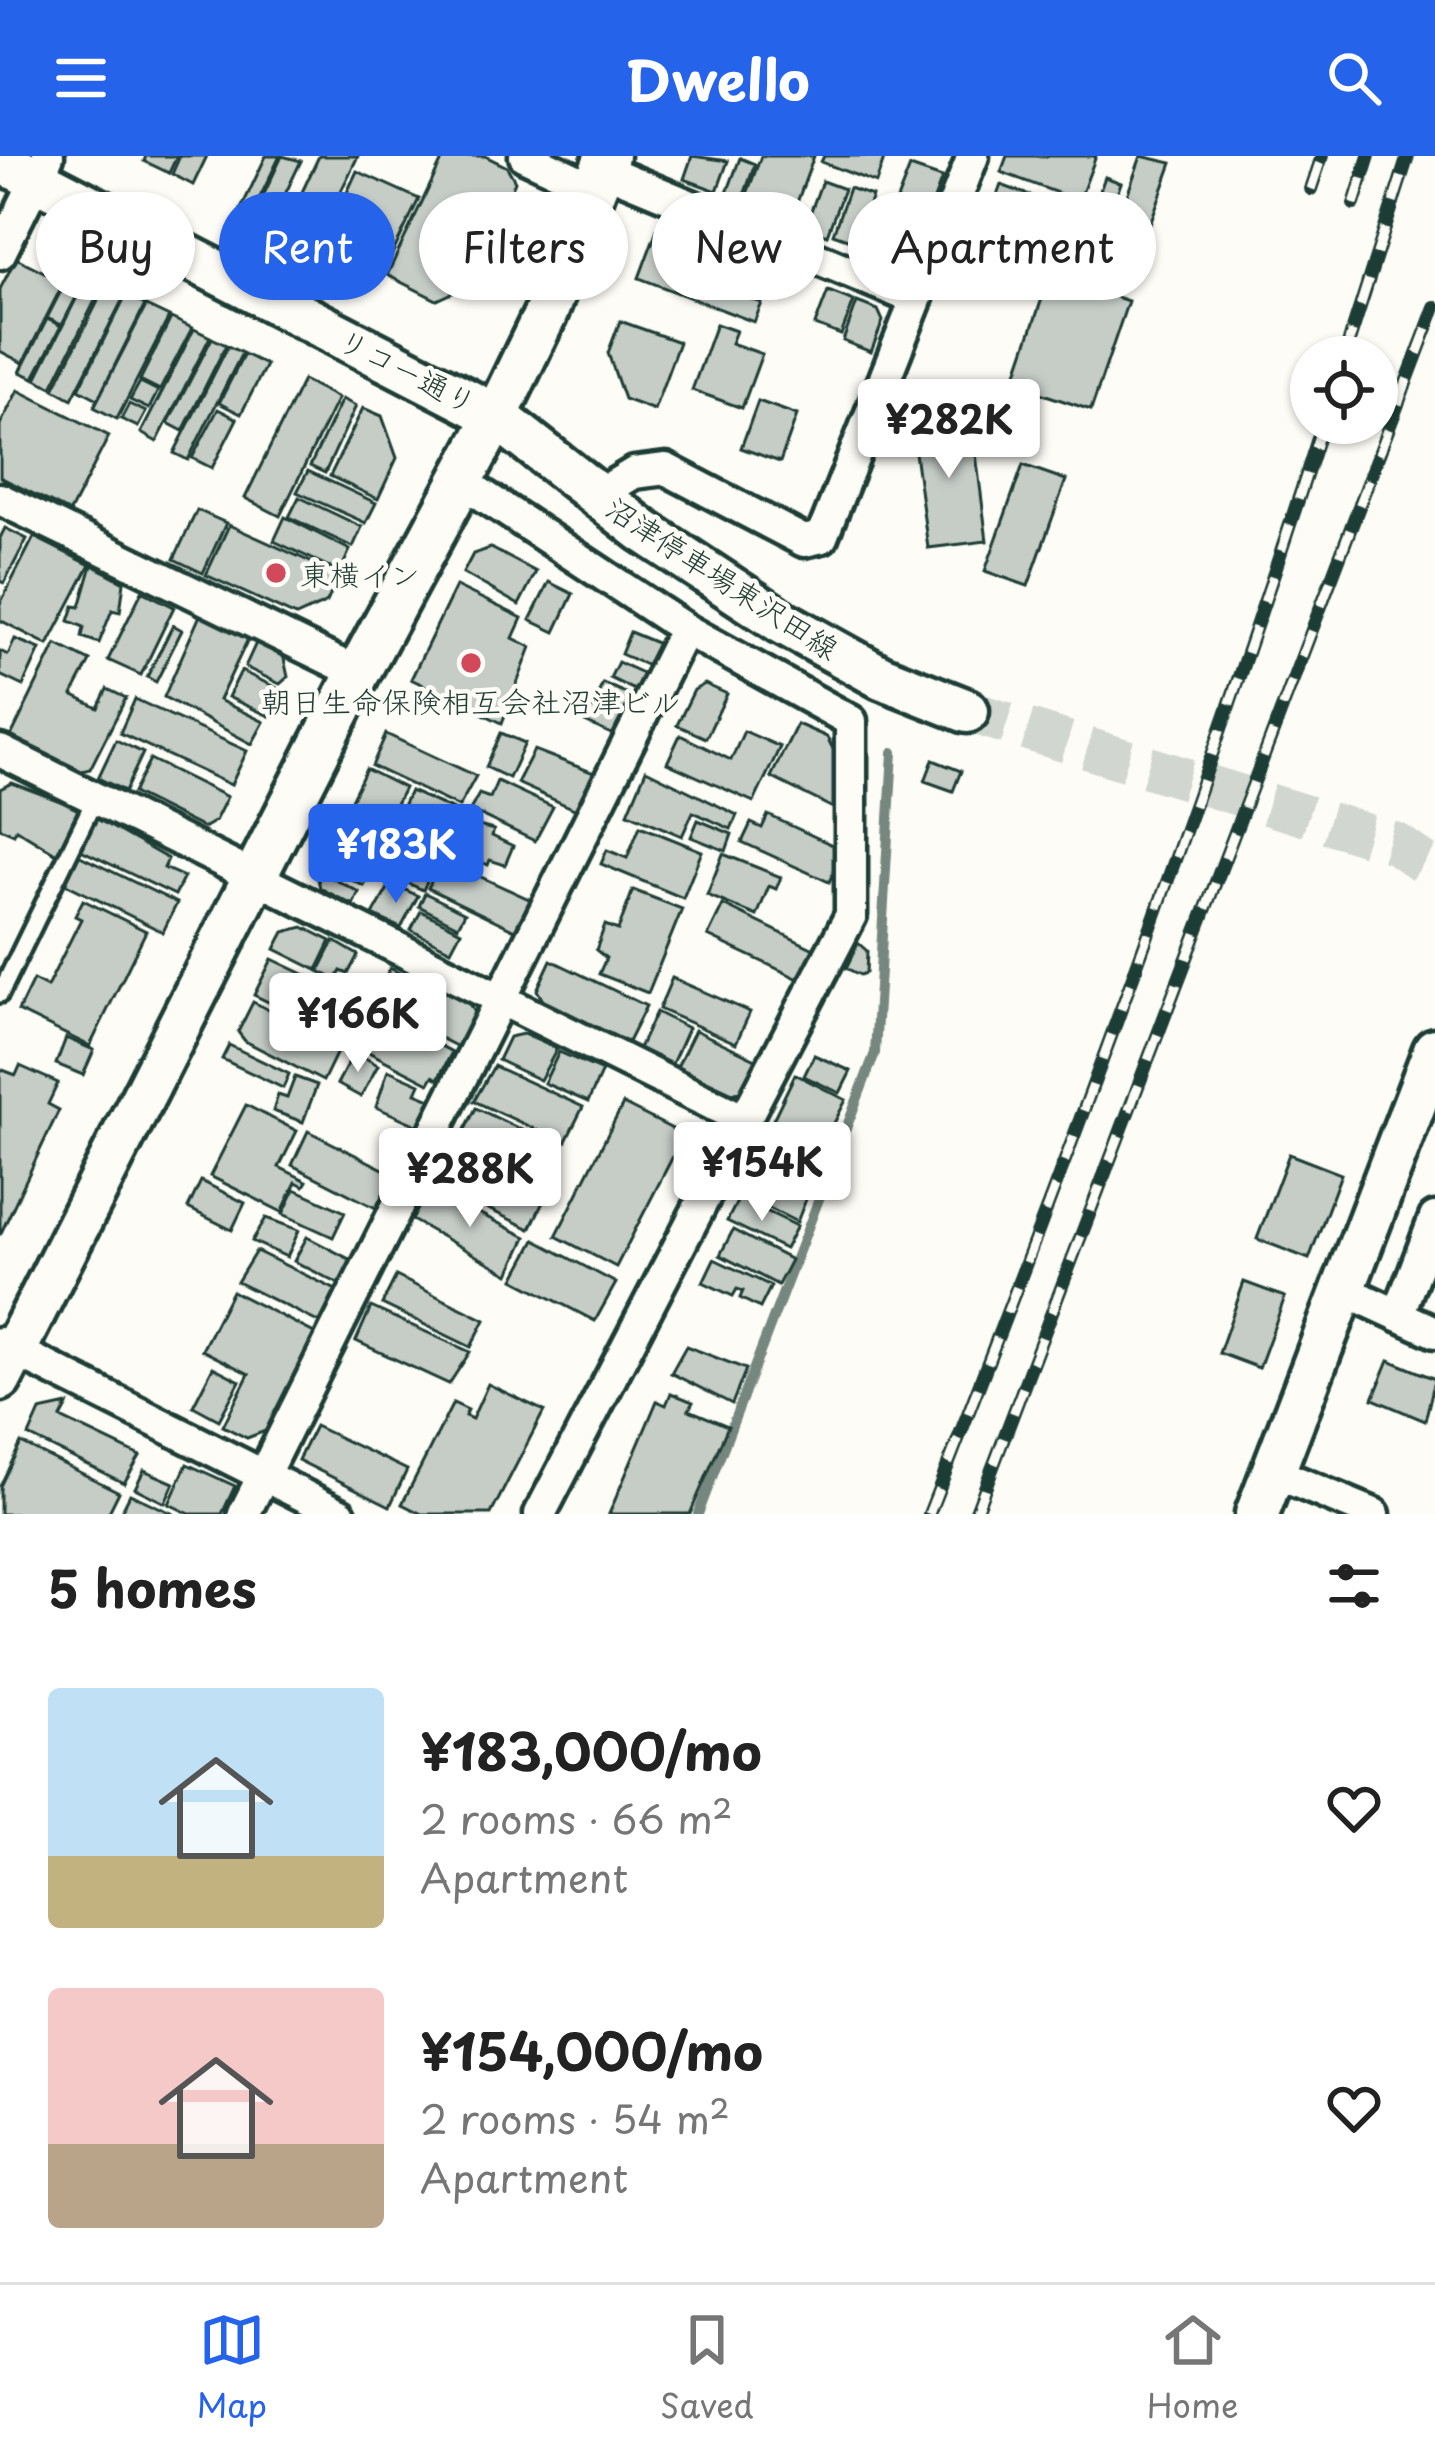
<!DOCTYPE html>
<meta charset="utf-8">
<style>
:root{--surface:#fff;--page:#f6f6f6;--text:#222;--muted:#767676;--line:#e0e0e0;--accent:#2563eb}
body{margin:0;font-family:"Playpen Sans","Klee One",sans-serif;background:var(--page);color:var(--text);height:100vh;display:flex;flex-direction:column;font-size:45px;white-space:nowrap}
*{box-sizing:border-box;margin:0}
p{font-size:39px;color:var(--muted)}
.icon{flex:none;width:66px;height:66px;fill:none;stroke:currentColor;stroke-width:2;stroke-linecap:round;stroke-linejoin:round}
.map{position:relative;height:1358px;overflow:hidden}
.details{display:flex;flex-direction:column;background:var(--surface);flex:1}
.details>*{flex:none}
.guide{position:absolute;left:36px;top:36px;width:1365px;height:108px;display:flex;gap:24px}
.tools{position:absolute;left:1290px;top:180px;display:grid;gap:24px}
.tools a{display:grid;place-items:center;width:108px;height:108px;border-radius:50%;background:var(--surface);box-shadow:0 3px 9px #0004;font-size:60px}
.price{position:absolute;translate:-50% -102px;padding:0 27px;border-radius:12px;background:#fff;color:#222;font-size:39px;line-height:78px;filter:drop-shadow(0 3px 6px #0008)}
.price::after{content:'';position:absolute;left:50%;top:72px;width:36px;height:27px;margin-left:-18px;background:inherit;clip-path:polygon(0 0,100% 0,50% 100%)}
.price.active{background:var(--accent);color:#fff}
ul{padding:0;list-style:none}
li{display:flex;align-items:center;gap:36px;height:300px;padding:0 48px}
li span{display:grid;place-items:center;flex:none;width:336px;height:240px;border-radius:12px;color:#555}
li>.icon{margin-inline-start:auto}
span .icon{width:144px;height:144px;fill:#fffc;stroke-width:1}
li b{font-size:51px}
h2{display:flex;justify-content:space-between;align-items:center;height:144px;padding:0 48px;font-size:51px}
.chip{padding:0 42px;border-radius:54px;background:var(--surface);box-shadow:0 3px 9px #0004;font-size:42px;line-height:108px}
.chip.active{background:var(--accent);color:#fff}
header{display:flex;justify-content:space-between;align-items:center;height:156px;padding:0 48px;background:var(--accent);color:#fff;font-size:54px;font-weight:700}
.tabs{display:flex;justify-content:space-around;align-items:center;height:168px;border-top:3px solid var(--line);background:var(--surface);font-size:33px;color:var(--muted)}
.tabs a{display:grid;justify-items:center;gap:6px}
.tabs .active{color:var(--accent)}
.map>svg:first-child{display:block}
</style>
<header><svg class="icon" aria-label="menu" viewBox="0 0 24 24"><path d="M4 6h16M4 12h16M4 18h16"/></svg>Dwello<svg class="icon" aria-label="search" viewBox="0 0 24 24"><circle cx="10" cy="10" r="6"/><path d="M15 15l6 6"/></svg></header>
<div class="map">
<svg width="1435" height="1358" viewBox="0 0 1435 1358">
<rect width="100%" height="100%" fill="#fdfcf7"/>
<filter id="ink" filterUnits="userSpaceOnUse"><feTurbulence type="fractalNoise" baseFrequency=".00833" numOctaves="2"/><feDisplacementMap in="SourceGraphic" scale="24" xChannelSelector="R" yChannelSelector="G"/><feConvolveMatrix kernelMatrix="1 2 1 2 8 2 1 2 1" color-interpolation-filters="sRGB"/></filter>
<g filter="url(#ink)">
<path fill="#dde0db" stroke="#7e8e88" stroke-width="3" d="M 895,48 L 931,61 L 914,109 L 903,116 L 888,110 L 891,101 L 878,96 Z"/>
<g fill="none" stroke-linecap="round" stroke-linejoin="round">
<path stroke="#75877f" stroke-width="10" d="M 698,1358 L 875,897 L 893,596"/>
</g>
<g fill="#c6cdc7" stroke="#1f3d34" stroke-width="3">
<path d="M 146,0 L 177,0 L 169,17 L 144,5 Z"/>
<path d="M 180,0 L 207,0 L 193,29 L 172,18 Z"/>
<path d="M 266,0 L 280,0 L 252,58 L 241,53 Z"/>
<path d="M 282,0 L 301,5 L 271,68 L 254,59 Z"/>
<path d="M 319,0 L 358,0 L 316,87 L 285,72 Z"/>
<path d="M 444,0 L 485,0 L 507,11 L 515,25 L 472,128 L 437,144 L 387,119 Z"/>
<path d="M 692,0 L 728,5 L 717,35 L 684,23 Z"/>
<path d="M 761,0 L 814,0 L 787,74 L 740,57 Z"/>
<path d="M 824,0 L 885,0 L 876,27 L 821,6 Z"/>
<path d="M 1007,0 L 1096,0 L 1079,45 L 1001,16 Z"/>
<path d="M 1141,0 L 1172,7 L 1147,76 L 1118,65 Z"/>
<path d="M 740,2 L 755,8 L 740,51 L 724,45 Z"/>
<path d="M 910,11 L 942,22 L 929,56 L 897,44 Z"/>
<path d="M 357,15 L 419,43 L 383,117 L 323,88 Z"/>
<path d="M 1105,21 L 1121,27 L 1111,55 L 1095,48 Z"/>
<path d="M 822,25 L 844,33 L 827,79 L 805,71 Z"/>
<path d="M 1001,29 L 1073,55 L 1062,86 L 989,60 Z"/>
<path d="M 849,32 L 872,40 L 856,86 L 833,78 Z"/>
<path d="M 1083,58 L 1121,72 L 1109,105 L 1072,91 Z"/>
<path d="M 659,68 L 764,108 L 751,143 L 762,147 L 754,166 L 639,122 Z"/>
<path d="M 1123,92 L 1147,99 L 1142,114 L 1118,106 Z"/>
<path d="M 16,102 L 64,126 L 23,207 L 0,195 L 0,133 Z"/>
<path d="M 1050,119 L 1128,145 L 1091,254 L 1013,228 Z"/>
<path d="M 87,121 L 103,129 L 52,231 L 36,223 Z"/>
<path d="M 67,123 L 82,130 L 62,169 L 47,162 Z"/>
<path d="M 106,129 L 125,139 L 72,243 L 54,233 Z"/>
<path d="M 828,135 L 854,145 L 841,179 L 815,169 Z"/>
<path d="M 126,139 L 145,149 L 98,243 L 79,233 Z"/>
<path d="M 857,146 L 878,154 L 883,165 L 871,196 L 843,185 Z"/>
<path d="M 146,150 L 169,161 L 117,263 L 94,251 Z"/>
<path d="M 171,162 L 192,172 L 160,234 L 140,224 Z"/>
<path d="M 47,163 L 61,170 L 34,222 L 20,216 Z"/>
<path d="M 620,165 L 679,186 L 654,254 L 624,243 L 608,197 Z"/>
<path d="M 716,168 L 736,175 L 731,187 L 762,198 L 742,252 L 692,234 Z"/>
<path d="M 194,173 L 210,181 L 157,286 L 141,277 Z"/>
<path d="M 212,182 L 226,189 L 183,275 L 168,267 Z"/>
<path d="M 228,190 L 242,197 L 188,304 L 174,297 Z"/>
<path d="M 244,198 L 266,209 L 241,258 L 219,247 Z"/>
<path d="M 303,224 L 338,242 L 280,360 L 245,342 Z"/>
<path d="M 140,226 L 158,235 L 149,253 L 130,244 Z"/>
<path d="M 18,234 L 109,280 L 70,356 L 0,321 L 0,269 Z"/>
<path d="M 342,243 L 356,250 L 325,317 L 310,310 Z"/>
<path d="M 758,245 L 797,259 L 780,306 L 741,292 Z"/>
<path d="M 129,248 L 146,256 L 138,271 L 121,263 Z"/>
<path d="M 363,252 L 382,260 L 397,302 L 378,343 L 330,320 Z"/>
<path d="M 218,253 L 237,263 L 212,312 L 192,302 Z"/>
<path d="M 971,258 L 987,385 L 928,392 L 911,267 Z"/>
<path d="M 1023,309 L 1066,324 L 1028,430 L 985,415 Z"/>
<path d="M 308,315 L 376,347 L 366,367 L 297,336 Z"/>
<path d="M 299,341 L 362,371 L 353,391 L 289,361 Z"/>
<path d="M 197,354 L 226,367 L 203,417 L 174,403 Z"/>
<path d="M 285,361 L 350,394 L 340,416 L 274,385 Z"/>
<path d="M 229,369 L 339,419 L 327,446 L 296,460 L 206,419 Z"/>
<path d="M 5,372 L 27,383 L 4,427 L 0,425 L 0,382 Z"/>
<path d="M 34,381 L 90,409 L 48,489 L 0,464 L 0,448 Z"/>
<path d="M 491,392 L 536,416 L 519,449 L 463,417 L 473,398 Z"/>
<path d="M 92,409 L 124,426 L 120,456 L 112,454 L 99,487 L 82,481 L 84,471 L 69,465 L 74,450 L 80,451 Z"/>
<path d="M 549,426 L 573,438 L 555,476 L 530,464 Z"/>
<path d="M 456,430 L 522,462 L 513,482 L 531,491 L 502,567 L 411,523 Z"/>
<path d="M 142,435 L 174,451 L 141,519 L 108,504 Z"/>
<path d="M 201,457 L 249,481 L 219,544 L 264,566 L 252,588 L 164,541 Z"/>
<path d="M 173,469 L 182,474 L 156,526 L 147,521 Z"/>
<path d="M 630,476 L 659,488 L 662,496 L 655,513 L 621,498 Z"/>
<path d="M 15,483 L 40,493 L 23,530 L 0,519 L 0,495 L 8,499 Z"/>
<path d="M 256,487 L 283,498 L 288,521 L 280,528 L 245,511 Z"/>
<path d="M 56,488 L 90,505 L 72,539 L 98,552 L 107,533 L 126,542 L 90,613 L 82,615 L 11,580 Z"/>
<path d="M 618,506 L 653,522 L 645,539 L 610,522 Z"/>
<path d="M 241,515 L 281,534 L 269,560 L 228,541 Z"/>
<path d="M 603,527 L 636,542 L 618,581 L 585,566 Z"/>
<path d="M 705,528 L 727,538 L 706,582 L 677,569 L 694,534 Z"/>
<path d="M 135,543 L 247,595 L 231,629 L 120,577 Z"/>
<path d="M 797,568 L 827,581 L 836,599 L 839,655 L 771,621 Z"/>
<path d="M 744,575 L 780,591 L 754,646 L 667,607 L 680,579 L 731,604 Z"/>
<path d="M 501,577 L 525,587 L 509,622 L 486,611 Z"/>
<path d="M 386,578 L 476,620 L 459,651 L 372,610 Z"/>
<path d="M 116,584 L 143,597 L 125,635 L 98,622 Z"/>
<path d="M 534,594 L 597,618 L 579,655 L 517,627 Z"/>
<path d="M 150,603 L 227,641 L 215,665 L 203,672 L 133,637 Z"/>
<path d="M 933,604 L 961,615 L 953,635 L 925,625 Z"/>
<path d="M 366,613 L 404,632 L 387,666 L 349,648 Z"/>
<path d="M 646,614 L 737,659 L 731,673 L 693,656 L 682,680 L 628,657 Z"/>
<path d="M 497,625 L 553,651 L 535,685 L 470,654 L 479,638 L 490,642 Z"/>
<path d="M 12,627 L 79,652 L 57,698 L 16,673 L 14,678 L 0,672 L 0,633 Z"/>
<path d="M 410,635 L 456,655 L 444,681 L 395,667 Z"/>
<path d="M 345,654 L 403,682 L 386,717 L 328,690 Z"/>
<path d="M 768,659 L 843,694 L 829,726 L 742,686 L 751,667 L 762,672 Z"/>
<path d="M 94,661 L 168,703 L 164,712 L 184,721 L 175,739 L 79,693 Z"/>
<path d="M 698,664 L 732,678 L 726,695 L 691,681 Z"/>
<path d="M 463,666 L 494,674 L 492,680 L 513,690 L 505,709 L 490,704 L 488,709 L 450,691 Z"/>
<path d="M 640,670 L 702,695 L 683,742 L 601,708 L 607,694 L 627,702 Z"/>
<path d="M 414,687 L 439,698 L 423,734 L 397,722 Z"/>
<path d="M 324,697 L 370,720 L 364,730 L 319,708 Z"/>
<path d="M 723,698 L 781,721 L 776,733 L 769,730 L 757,760 L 707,739 Z"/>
<path d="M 78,699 L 177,747 L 163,776 L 64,727 Z"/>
<path d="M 442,703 L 531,744 L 515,774 L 428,732 Z"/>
<path d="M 316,714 L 359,736 L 353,749 L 320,732 Z"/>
<path d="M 391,727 L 418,740 L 401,772 L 373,759 Z"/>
<path d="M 633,734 L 682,753 L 648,837 L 599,818 L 606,802 L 596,794 L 605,769 L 618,774 Z"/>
<path d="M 425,737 L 465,757 L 458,770 L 419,750 Z"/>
<path d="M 83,744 L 146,775 L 90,890 L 18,855 L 33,824 L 47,831 L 81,763 L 75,760 Z"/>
<path d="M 723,749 L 818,795 L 803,825 L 708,780 Z"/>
<path d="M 421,755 L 461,775 L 451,794 L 411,774 Z"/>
<path d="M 303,771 L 331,785 L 317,814 L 275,793 L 284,776 Z"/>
<path d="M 334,785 L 358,799 L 348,818 L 341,815 L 336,824 L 319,815 Z"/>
<path d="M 858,787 L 867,795 L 866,817 L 860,819 L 846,812 Z"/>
<path d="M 272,803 L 356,843 L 342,872 L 330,866 L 326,874 L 254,839 Z"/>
<path d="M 551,804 L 646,850 L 627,888 L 546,850 L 537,834 Z"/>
<path d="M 390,812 L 431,834 L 407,864 L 372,846 Z"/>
<path d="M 672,822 L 750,856 L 736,887 L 659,853 Z"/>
<path d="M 440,833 L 470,849 L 475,859 L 458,891 L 421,872 Z"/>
<path d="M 253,846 L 340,890 L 323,925 L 245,885 L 238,876 Z"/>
<path d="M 373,855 L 452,896 L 438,923 L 433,920 L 429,927 L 355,889 Z"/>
<path d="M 656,856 L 688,872 L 671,910 L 638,894 Z"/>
<path d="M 695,874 L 764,907 L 749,935 L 733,937 L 677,911 Z"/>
<path d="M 523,878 L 557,893 L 540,924 L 498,904 L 509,881 Z"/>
<path d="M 66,882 L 94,894 L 83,919 L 56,908 Z"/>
<path d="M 229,889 L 289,918 L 283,932 L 222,903 Z"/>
<path d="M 354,896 L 378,909 L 361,941 L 337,928 Z"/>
<path d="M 559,896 L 602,915 L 588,946 L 544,927 Z"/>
<path d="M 814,899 L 851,915 L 840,937 L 804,920 Z"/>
<path d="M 20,910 L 58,927 L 48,948 L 59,954 L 0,1079 L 0,913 L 16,919 Z"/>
<path d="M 494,910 L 583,951 L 565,987 L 474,945 Z"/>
<path d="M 388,914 L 420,928 L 416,937 L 431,943 L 419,970 L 376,951 Z"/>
<path d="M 795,918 L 846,944 L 831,973 L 837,975 L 815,1005 L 765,980 Z"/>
<path d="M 295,921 L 317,929 L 303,966 L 273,955 L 278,939 L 287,942 Z"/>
<path d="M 623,948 L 684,979 L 616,1111 L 556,1080 Z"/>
<path d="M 246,949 L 297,975 L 279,1011 L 307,1025 L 304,1030 L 296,1026 L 282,1056 L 210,1020 Z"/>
<path d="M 476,952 L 545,985 L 535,1007 L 544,1012 L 536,1027 L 457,989 Z"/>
<path d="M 308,975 L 393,1018 L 376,1052 L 292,1009 Z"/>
<path d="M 762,988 L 809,1012 L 801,1028 L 754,1004 Z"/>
<path d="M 455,993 L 547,1038 L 530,1073 L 438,1029 Z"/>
<path d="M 1289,998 L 1341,1018 L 1309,1103 L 1257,1083 Z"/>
<path d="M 755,1013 L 808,1038 L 797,1066 L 741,1038 Z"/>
<path d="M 201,1025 L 245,1047 L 232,1074 L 188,1052 Z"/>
<path d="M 429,1032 L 526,1081 L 509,1118 L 412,1064 Z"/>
<path d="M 295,1033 L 345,1056 L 333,1081 L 283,1058 Z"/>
<path d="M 739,1042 L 797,1070 L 785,1093 L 727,1065 Z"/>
<path d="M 266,1062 L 299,1074 L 287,1101 L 252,1085 Z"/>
<path d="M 733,1074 L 791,1104 L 778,1129 L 720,1099 Z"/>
<path d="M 307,1081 L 353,1105 L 341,1129 L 294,1105 Z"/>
<path d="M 535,1084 L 616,1127 L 595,1165 L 514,1123 Z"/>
<path d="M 256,1095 L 336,1134 L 320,1167 L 237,1126 Z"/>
<path d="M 714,1103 L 771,1130 L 760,1152 L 740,1142 L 743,1135 L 737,1133 L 733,1140 L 703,1126 Z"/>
<path d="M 396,1120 L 485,1164 L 471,1191 L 382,1148 Z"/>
<path d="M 1244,1126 L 1285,1141 L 1259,1212 L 1219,1197 Z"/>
<path d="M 232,1135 L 316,1178 L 268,1274 L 247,1282 L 223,1270 L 249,1218 L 202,1194 Z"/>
<path d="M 371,1151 L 470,1196 L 449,1228 L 356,1185 Z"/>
<path d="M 686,1190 L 746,1213 L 732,1248 L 671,1217 Z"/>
<path d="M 1389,1204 L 1435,1223 L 1425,1265 L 1373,1243 Z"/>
<path d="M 213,1211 L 240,1225 L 219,1264 L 193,1250 Z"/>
<path d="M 488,1228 L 544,1255 L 491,1358 L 422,1358 L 402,1348 L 453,1247 L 468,1254 L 465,1260 L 472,1263 Z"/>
<path d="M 671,1237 L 693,1246 L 689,1254 L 728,1270 L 690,1358 L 609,1358 L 657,1245 L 666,1249 Z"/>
<path d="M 68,1249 L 61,1262 L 140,1300 L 124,1327 L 29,1280 L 40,1255 Z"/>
<path d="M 315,1270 L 407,1314 L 390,1350 L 298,1304 Z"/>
<path d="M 21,1287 L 119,1336 L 108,1358 L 0,1358 L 0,1330 Z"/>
<path d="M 187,1308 L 235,1330 L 222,1358 L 190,1358 L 169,1348 Z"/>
<path d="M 144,1314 L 174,1327 L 165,1347 L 135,1332 Z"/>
<path d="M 130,1338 L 174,1358 L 120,1358 Z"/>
</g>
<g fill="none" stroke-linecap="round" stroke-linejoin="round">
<path stroke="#d1d6d0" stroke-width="42" stroke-dasharray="42 21" stroke-linecap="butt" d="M 967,555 L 1397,688 L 1435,715"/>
<g stroke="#1f3d34" stroke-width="24">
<path id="lane" d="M 0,838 L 95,643"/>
</g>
<g stroke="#1f3d34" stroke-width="39">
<g id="street">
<path d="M 525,0 L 594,32"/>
<path d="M 602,13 L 913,142"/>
<path d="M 0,97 L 48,0"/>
<path d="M 460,324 L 685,473 L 851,565 L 851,759 L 540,1358"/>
<path d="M 598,339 L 634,317 L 666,313 L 804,385 L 822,381 L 973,0"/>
<path d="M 0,343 L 358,517"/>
<path d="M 0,595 L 744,964"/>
<path d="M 1346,1135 L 1435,1176"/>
<path d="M 1398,1159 L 1435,1062"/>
<path d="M 0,1187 L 340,1358"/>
<path d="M 1273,1316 L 1374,1358"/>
<path d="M 244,1358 L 685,473"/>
</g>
</g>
<g stroke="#1f3d34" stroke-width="51">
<g id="secondary">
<path d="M 0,4 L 496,260 L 642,374 L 782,466 L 881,521 L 967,555"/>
<path d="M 0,1223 L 358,517 L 496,260 L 545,159 L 607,0"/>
<path d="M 1257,1358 L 1435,894"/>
</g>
</g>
<use href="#lane" stroke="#fdfcf7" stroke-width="15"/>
<use href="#street" stroke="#fdfcf7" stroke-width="30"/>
<use href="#secondary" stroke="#fdfcf7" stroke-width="42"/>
<g stroke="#1f3d34" stroke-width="14">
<g id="rail">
<path d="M 1311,33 L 1322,0"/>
<path d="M 1354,48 L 1369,0"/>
<path d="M 1344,201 L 1408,0"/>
<path d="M 929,1358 C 1070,998 1205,636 1323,267"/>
<path d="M 975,1358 L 1435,151"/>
</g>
</g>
<use href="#rail" stroke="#fdfcf7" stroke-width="9" stroke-dasharray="27" stroke-linecap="butt"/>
</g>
</g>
<g fill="#d1495b" stroke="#fdfcf7" stroke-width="4.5">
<circle cx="276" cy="417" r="12"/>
<circle cx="471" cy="507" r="12"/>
</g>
<g text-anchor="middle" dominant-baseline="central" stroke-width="9" stroke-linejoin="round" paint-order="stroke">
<g font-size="30" fill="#1f3d34" stroke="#fdfcf7">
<text transform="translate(408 214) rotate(27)">リコー通り</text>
<text transform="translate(723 421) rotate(33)">沼津停車場東沢田線</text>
</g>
<g font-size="30" fill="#1f3d34" stroke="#fdfcf7" text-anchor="start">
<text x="300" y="417">東横イン</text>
<text x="471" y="544" text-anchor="middle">朝日生命保険相互会社沼津ビル</text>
</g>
</g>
</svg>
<div class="tools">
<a><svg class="icon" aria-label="locate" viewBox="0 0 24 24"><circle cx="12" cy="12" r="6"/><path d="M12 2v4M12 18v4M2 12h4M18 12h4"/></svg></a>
</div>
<b class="price" style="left:949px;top:325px">¥282K</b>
<b class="price active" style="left:396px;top:750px">¥183K</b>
<b class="price" style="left:358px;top:919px">¥166K</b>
<b class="price" style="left:762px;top:1068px">¥154K</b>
<b class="price" style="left:470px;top:1074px">¥288K</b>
<div class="guide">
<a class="chip">Buy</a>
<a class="chip active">Rent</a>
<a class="chip">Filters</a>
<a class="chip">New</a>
<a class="chip">Apartment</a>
</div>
</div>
<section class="details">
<h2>5 homes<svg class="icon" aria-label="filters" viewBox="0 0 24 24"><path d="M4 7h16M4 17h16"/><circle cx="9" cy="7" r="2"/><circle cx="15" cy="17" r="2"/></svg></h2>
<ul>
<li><span style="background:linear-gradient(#bfe0f5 70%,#c2b280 0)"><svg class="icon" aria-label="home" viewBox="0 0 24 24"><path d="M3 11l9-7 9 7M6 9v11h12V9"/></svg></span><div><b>¥183,000/mo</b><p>2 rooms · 66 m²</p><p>Apartment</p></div><svg class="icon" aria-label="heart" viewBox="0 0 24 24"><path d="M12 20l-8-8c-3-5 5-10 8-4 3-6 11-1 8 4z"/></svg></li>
<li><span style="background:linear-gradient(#f6c9c9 65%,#b9a48a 0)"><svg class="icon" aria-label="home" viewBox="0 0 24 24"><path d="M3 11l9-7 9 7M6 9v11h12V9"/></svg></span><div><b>¥154,000/mo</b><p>2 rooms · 54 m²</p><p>Apartment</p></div><svg class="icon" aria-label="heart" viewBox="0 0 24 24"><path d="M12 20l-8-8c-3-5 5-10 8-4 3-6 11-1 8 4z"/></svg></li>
</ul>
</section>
<nav class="tabs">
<a class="active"><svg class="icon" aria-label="map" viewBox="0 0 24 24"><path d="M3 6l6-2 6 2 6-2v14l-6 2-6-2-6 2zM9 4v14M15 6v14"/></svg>Map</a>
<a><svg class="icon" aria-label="saved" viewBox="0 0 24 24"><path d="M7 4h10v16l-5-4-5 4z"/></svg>Saved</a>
<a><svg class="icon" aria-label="home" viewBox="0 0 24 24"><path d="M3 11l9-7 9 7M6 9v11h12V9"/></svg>Home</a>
</nav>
